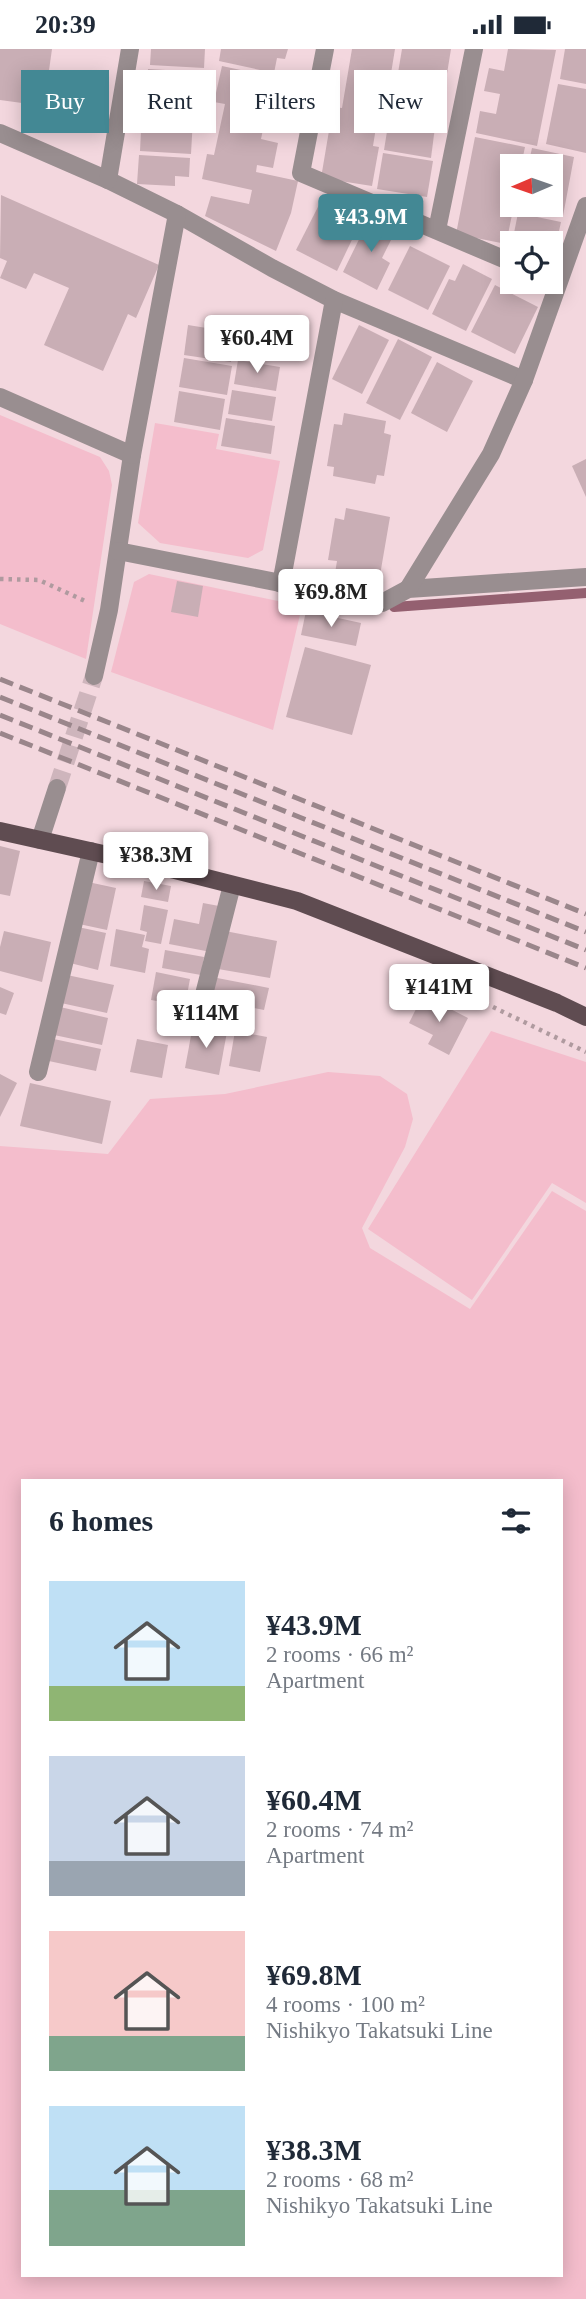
<!DOCTYPE html>
<meta charset="utf-8">
<style>
:root{--surface:#fff;--page:#f2f2f3;--text:#1f2937;--muted:#747a83;--accent:#438894}
body{margin:0;font-family:"Times New Roman",serif;background:var(--page);color:var(--text);height:100vh;display:flex;flex-direction:column;font-size:26px;white-space:nowrap}
*{box-sizing:border-box;margin:0}
p{font-size:23px;color:var(--muted)}
.icon{flex:none;width:38px;height:38px;fill:none;stroke:currentColor;stroke-width:2;stroke-linecap:round;stroke-linejoin:round}
.map{position:relative;flex:1;overflow:hidden}
.panel{position:absolute;left:21px;top:1430px;width:542px;height:798px;display:flex;flex-direction:column;background:var(--surface);border-radius:0px;box-shadow:0 4px 18px #0003}
.panel>*{flex:none}
.top-card{position:absolute;left:21px;top:21px;width:544px;height:63px;display:flex;gap:14px}
.needle{width:46px;rotate:268deg}
.buttons{position:absolute;left:500px;top:105px;display:grid;gap:14px}
.buttons a{display:grid;place-items:center;width:63px;height:63px;border-radius:0px;background:var(--surface);box-shadow:0 4px 18px #0003;font-size:35px}
.price{position:absolute;translate:-50% -60px;padding:0 16px;border-radius:7px;background:#fff;color:#222;font-size:23px;line-height:46px;filter:drop-shadow(0 2px 4px #0008)}
.price::after{content:'';position:absolute;left:50%;top:42px;width:21px;height:16px;margin-left:-10px;background:inherit;clip-path:polygon(0 0,100% 0,50% 100%)}
.price.current{background:var(--accent);color:#fff}
ul{padding:0;list-style:none}
li{display:flex;align-items:center;gap:21px;height:175px;padding:0 28px}
li span{display:grid;place-items:center;flex:none;width:196px;height:140px;border-radius:0px;color:#555}
li>.icon{margin-inline-start:auto}
span .icon{width:84px;height:84px;fill:#fffc;stroke-width:1}
li b{font-size:30px}
h2{display:flex;justify-content:space-between;align-items:center;height:84px;padding:0 28px;font-size:30px}
.tag{padding:0 24px;border-radius:0px;background:var(--surface);box-shadow:0 4px 18px #0003;font-size:24px;line-height:63px}
.tag.current{background:var(--accent);color:#fff}
.status{display:flex;justify-content:space-between;align-items:center;height:49px;padding:0 35px;background:var(--surface);direction:ltr}
.status svg{height:19px;fill:currentColor}
.map>svg:first-child{display:block}
</style>
<div class="status"><b>20:39</b><svg viewBox="0 0 49 12"><path d="M0 12V9h3v3zM5 12V6h3v6zM10 12V3h3v9zM15 12V0h3v12zM26 1h20v11H26zM47 4h2v5h-2z"/></svg></div>
<div class="map">
<svg width="586" height="2250" viewBox="0 0 586 2250">
<rect width="100%" height="100%" fill="#f3d7de"/>
<g fill="#f4bdcc" fill-rule="evenodd">
<path d="M 0,366 L 100,408 L 109,422 L 112,436 L 86,610 L 0,575 Z"/>
<path d="M 155,374 L 219,385 L 216,400 L 280,412 L 263,501 L 248,509 L 160,494 L 138,474 Z"/>
<path d="M 149,525 L 302,557 L 273,681 L 111,623 L 134,533 Z"/>
<path d="M 491,982 L 586,1013 L 586,1154 L 552,1134 L 472,1251 L 368,1180 Z"/>
<path d="M 328,1023 L 380,1027 L 407,1045 L 413,1070 L 405,1098 L 362,1179 L 370,1199 L 470,1260 L 552,1142 L 586,1162 L 586,2250 L 0,2250 L 0,1097 L 108,1105 L 150,1050 L 225,1045 ZM 23,1432 L 562,1432 L 562,2226 L 23,2226 Z"/>
</g>
<g fill="none" stroke-linecap="round" stroke-linejoin="round">
<path stroke="#946070" stroke-width="10" d="M 394,558 L 586,544"/>
</g>
<g fill="#c9aeb5">
<path d="M 0,0 L 52,0 L 44,57 L 0,51 Z"/>
<path d="M 151,0 L 205,0 L 204,19 L 150,16 Z"/>
<path d="M 221,0 L 288,0 L 285,10 L 277,9 L 274,24 L 219,12 Z"/>
<path d="M 352,0 L 395,0 L 384,67 L 378,66 L 373,97 L 379,98 L 372,137 L 321,129 L 333,58 L 342,59 Z"/>
<path d="M 402,0 L 451,0 L 439,74 L 391,66 Z"/>
<path d="M 508,0 L 556,1 L 537,97 L 476,84 L 480,62 L 496,65 L 500,45 L 484,42 L 489,19 L 504,22 Z"/>
<path d="M 565,0 L 586,0 L 586,35 L 560,30 Z"/>
<path d="M 222,17 L 274,28 L 261,90 L 278,94 L 273,119 L 257,116 L 256,123 L 298,132 L 291,164 L 276,202 L 205,167 L 211,147 L 249,155 L 252,141 L 202,130 L 207,105 L 214,106 L 225,55 L 214,53 Z"/>
<path d="M 148,20 L 201,23 L 198,63 L 146,60 Z"/>
<path d="M 558,35 L 586,40 L 586,104 L 546,95 Z"/>
<path d="M 150,67 L 193,69 L 191,105 L 140,102 L 141,82 L 149,82 Z"/>
<path d="M 389,70 L 435,78 L 431,109 L 384,101 Z"/>
<path d="M 475,88 L 525,98 L 521,117 L 513,117 L 514,156 L 506,195 L 456,185 Z"/>
<path d="M 532,99 L 574,108 L 563,167 L 520,159 L 521,156 L 551,156 L 551,117 L 528,117 Z"/>
<path d="M 383,104 L 433,112 L 427,148 L 377,140 Z"/>
<path d="M 139,106 L 190,109 L 189,128 L 175,127 L 175,137 L 137,135 Z"/>
<path d="M 1,146 L 159,216 L 136,269 L 128,265 L 103,322 L 44,296 L 69,239 L 34,224 L 26,240 L 0,229 L 7,212 L 0,209 Z"/>
<path d="M 321,152 L 361,172 L 337,222 L 296,201 Z"/>
<path d="M 518,164 L 561,173 L 555,200 L 551,199 L 551,194 L 512,194 Z"/>
<path d="M 370,168 L 396,181 L 382,209 L 390,214 L 377,241 L 343,223 Z"/>
<path d="M 410,197 L 450,217 L 428,261 L 388,241 Z"/>
<path d="M 463,215 L 492,230 L 466,282 L 432,265 L 449,230 L 455,232 Z"/>
<path d="M 495,236 L 538,258 L 515,305 L 471,283 Z"/>
<path d="M 188,276 L 219,281 L 234,293 L 231,313 L 184,306 Z"/>
<path d="M 359,276 L 389,291 L 362,345 L 332,330 Z"/>
<path d="M 398,290 L 432,308 L 400,371 L 366,354 Z"/>
<path d="M 184,309 L 232,317 L 227,346 L 179,338 Z"/>
<path d="M 238,311 L 280,318 L 276,342 L 234,335 Z"/>
<path d="M 437,313 L 473,332 L 447,383 L 411,364 Z"/>
<path d="M 232,341 L 276,348 L 272,372 L 228,365 Z"/>
<path d="M 179,342 L 225,350 L 220,381 L 174,373 Z"/>
<path d="M 344,364 L 386,372 L 384,384 L 391,386 L 384,427 L 377,426 L 375,435 L 333,427 L 334,418 L 327,417 L 334,375 L 342,376 Z"/>
<path d="M 226,369 L 275,377 L 271,405 L 221,397 Z"/>
<path d="M 586,410 L 586,448 L 572,417 Z"/>
<path d="M 346,459 L 390,468 L 379,532 L 335,524 L 337,512 L 328,511 L 335,469 L 344,471 Z"/>
<path d="M 177,532 L 203,537 L 198,568 L 171,563 Z"/>
<path d="M 306,562 L 361,574 L 356,597 L 301,586 Z"/>
<path d="M 305,598 L 371,616 L 352,686 L 286,668 Z"/>
<path d="M 0,797 L 20,802 L 10,847 L 0,845 Z"/>
<path d="M 144,832 L 171,837 L 168,853 L 141,848 Z"/>
<path d="M 88,833 L 116,839 L 107,881 L 79,875 Z"/>
<path d="M 203,854 L 219,857 L 211,903 L 169,895 L 174,870 L 199,875 Z"/>
<path d="M 144,856 L 168,861 L 161,895 L 145,892 L 147,883 L 140,881 Z"/>
<path d="M 78,878 L 106,884 L 98,921 L 70,914 Z"/>
<path d="M 116,880 L 145,886 L 142,898 L 149,900 L 145,924 L 110,917 Z"/>
<path d="M 4,882 L 51,893 L 42,933 L 0,922 L 0,898 Z"/>
<path d="M 225,882 L 277,892 L 270,929 L 218,920 Z"/>
<path d="M 165,901 L 204,908 L 201,926 L 162,919 Z"/>
<path d="M 156,923 L 190,930 L 185,957 L 151,951 Z"/>
<path d="M 67,926 L 114,936 L 107,964 L 61,954 Z"/>
<path d="M 212,928 L 269,939 L 264,961 L 208,950 Z"/>
<path d="M 0,938 L 14,944 L 6,966 L 0,964 Z"/>
<path d="M 423,946 L 468,969 L 449,1006 L 428,995 L 433,986 L 409,974 Z"/>
<path d="M 60,958 L 108,969 L 102,996 L 54,986 Z"/>
<path d="M 193,976 L 227,983 L 219,1026 L 185,1019 Z"/>
<path d="M 235,982 L 267,988 L 260,1023 L 229,1017 Z"/>
<path d="M 49,989 L 101,1000 L 96,1022 L 44,1011 Z"/>
<path d="M 137,990 L 168,996 L 162,1029 L 130,1023 Z"/>
<path d="M 0,1025 L 17,1034 L 0,1068 Z"/>
<path d="M 30,1034 L 111,1052 L 102,1095 L 20,1077 Z"/>
</g>
<g fill="none" stroke-linecap="round" stroke-linejoin="round">
<path stroke="#ceb5bc" stroke-width="18" stroke-dasharray="18 9" stroke-linecap="butt" d="M 57,739 L 94,627"/>
<g stroke="#af9a9f" stroke-width="4.5" stroke-dasharray="3.5 5" stroke-linecap="butt">
<path d="M 0,530 L 39,531 L 85,552"/>
<path d="M 493,958 L 586,1003"/>
</g>
<g stroke="#998e90" stroke-width="18">
<path d="M 325,0 L 301,124 L 513,214"/>
<path d="M 0,84 L 108,131 L 177,165 L 272,219 L 334,251 L 524,331"/>
<path d="M 108,131 L 130,0"/>
<path d="M 437,181 L 474,0"/>
<path d="M 0,348 L 132,406 L 109,561 L 94,627"/>
<path d="M 132,406 L 177,165"/>
<path d="M 118,502 L 382,554 L 408,540 L 586,528"/>
<path d="M 281,535 L 334,251"/>
<path d="M 408,540 L 491,405 L 524,331 L 586,157"/>
<path d="M 40,791 L 57,739"/>
<path d="M 200,961 L 232,836"/>
<path d="M 38,1023 L 91,802"/>
</g>
<path stroke="#5f4c51" stroke-width="18" d="M 0,782 L 175,821 L 297,852 L 557,954 L 586,968"/>
<g stroke="#9a868b" stroke-width="5" stroke-dasharray="14 7" stroke-linecap="butt">
<path d="M 0,630 L 586,865"/>
<path d="M 0,648 L 586,883"/>
<path d="M 0,666 L 586,901"/>
<path d="M 0,684 L 586,919"/>
</g>
</g>
</svg>
<div class="buttons">
<a><svg class="needle" viewBox="-14 -14 28 28"><path d="M0-13l5 13h-10z" fill="#e53935"/><path d="M0 13l5-13h-10z" fill="#747a83"/></svg></a>
<a><svg class="icon" aria-label="locate" viewBox="0 0 24 24"><circle cx="12" cy="12" r="6"/><path d="M12 2v4M12 18v4M2 12h4M18 12h4"/></svg></a>
</div>
<b class="price current" style="left:371px;top:205px">¥43.9M</b>
<b class="price" style="left:257px;top:326px">¥60.4M</b>
<b class="price" style="left:331px;top:580px">¥69.8M</b>
<b class="price" style="left:156px;top:843px">¥38.3M</b>
<b class="price" style="left:439px;top:975px">¥141M</b>
<b class="price" style="left:206px;top:1001px">¥114M</b>
<div class="top-card">
<a class="tag current">Buy</a>
<a class="tag">Rent</a>
<a class="tag">Filters</a>
<a class="tag">New</a>
</div>
<section class="panel">
<h2>6 homes<svg class="icon" aria-label="filters" viewBox="0 0 24 24"><path d="M4 7h16M4 17h16"/><circle cx="9" cy="7" r="2"/><circle cx="15" cy="17" r="2"/></svg></h2>
<ul>
<li><span style="background:linear-gradient(#bfe0f5 75%,#8fb573 0)"><svg class="icon" aria-label="home" viewBox="0 0 24 24"><path d="M3 11l9-7 9 7M6 9v11h12V9"/></svg></span><div><b>¥43.9M</b><p>2 rooms · 66 m²</p><p>Apartment</p></div></li>
<li><span style="background:linear-gradient(#c9d6e8 75%,#9aa5b1 0)"><svg class="icon" aria-label="home" viewBox="0 0 24 24"><path d="M3 11l9-7 9 7M6 9v11h12V9"/></svg></span><div><b>¥60.4M</b><p>2 rooms · 74 m²</p><p>Apartment</p></div></li>
<li><span style="background:linear-gradient(#f6c9c9 75%,#7fa58c 0)"><svg class="icon" aria-label="home" viewBox="0 0 24 24"><path d="M3 11l9-7 9 7M6 9v11h12V9"/></svg></span><div><b>¥69.8M</b><p>4 rooms · 100 m²</p><p>Nishikyo Takatsuki Line</p></div></li>
<li><span style="background:linear-gradient(#bfe0f5 60%,#7fa58c 0)"><svg class="icon" aria-label="home" viewBox="0 0 24 24"><path d="M3 11l9-7 9 7M6 9v11h12V9"/></svg></span><div><b>¥38.3M</b><p>2 rooms · 68 m²</p><p>Nishikyo Takatsuki Line</p></div></li>
</ul>
</section>
</div>
